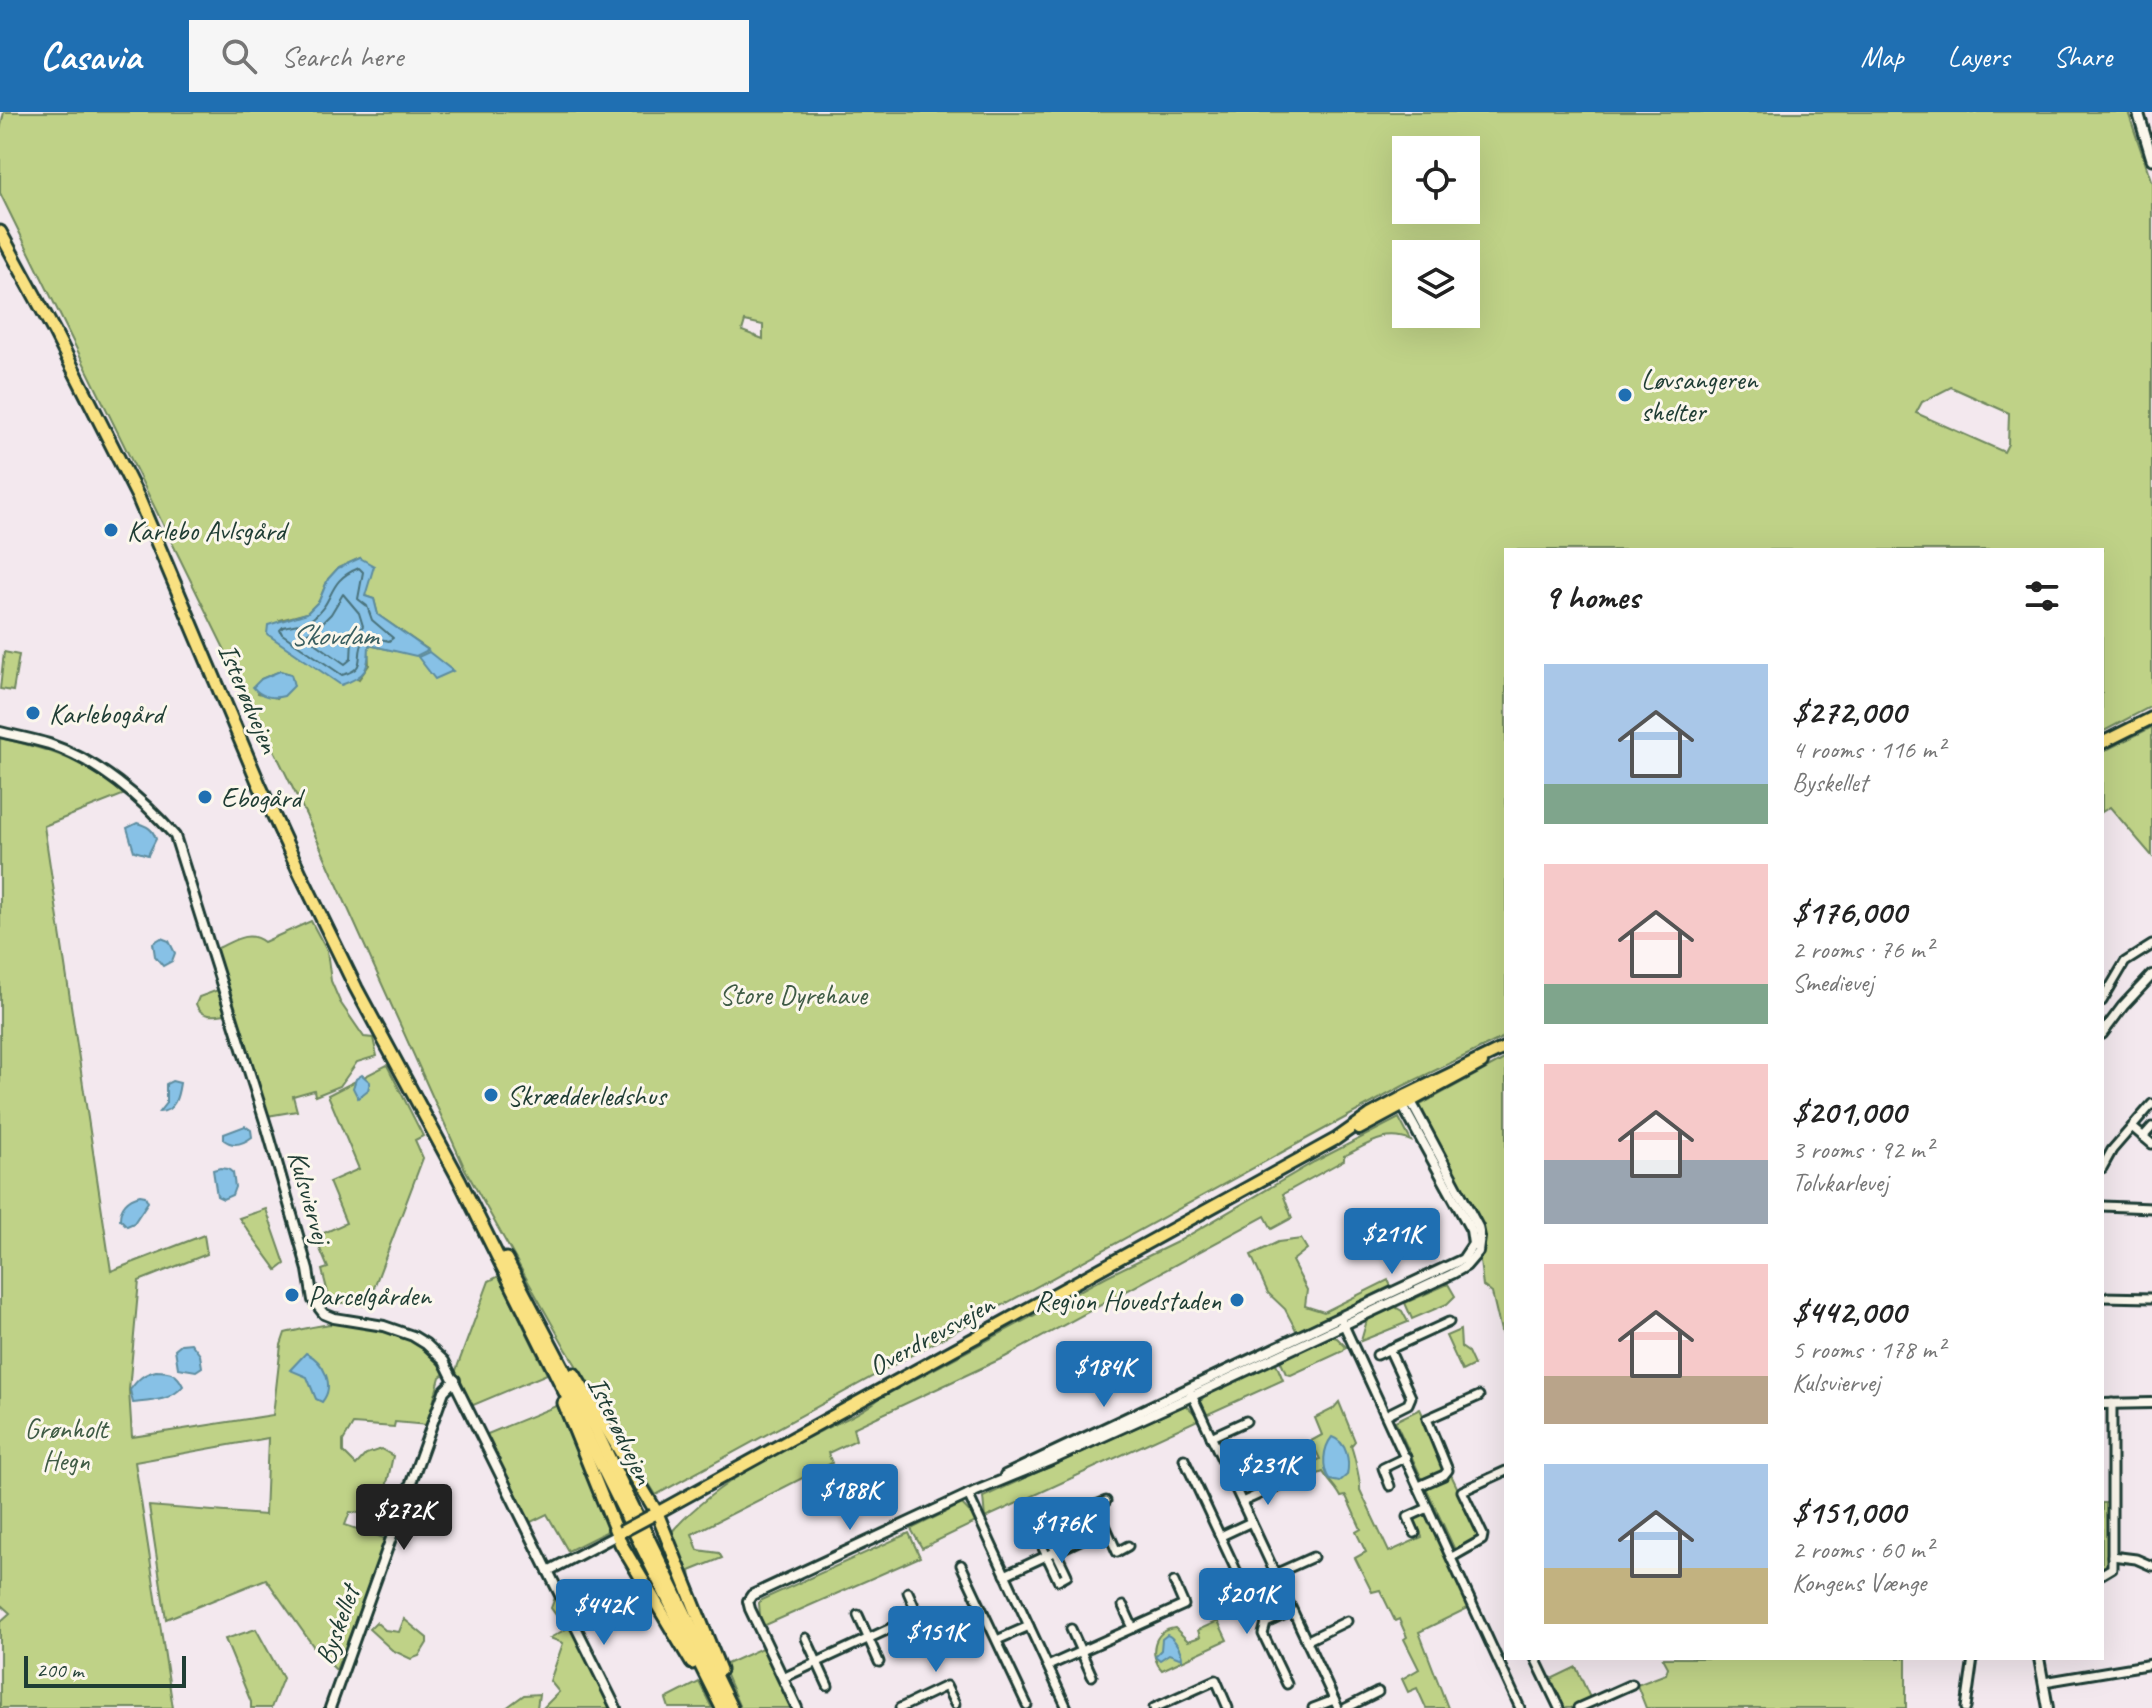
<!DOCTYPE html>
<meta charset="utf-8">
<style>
:root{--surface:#fff;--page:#f6f6f6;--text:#222;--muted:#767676;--accent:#1f6fb2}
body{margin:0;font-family:Caveat,sans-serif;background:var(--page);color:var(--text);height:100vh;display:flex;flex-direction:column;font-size:30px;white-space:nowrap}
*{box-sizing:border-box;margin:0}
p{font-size:26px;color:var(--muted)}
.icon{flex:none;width:44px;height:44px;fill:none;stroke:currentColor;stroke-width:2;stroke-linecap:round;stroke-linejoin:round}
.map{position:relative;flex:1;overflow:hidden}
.details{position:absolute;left:1504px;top:436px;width:600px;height:1112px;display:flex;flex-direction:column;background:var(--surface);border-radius:0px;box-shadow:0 8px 32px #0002}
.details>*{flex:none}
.controls{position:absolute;left:1392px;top:24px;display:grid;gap:16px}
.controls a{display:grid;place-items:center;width:88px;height:88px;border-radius:0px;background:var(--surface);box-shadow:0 8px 32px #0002;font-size:40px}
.scale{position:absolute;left:24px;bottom:20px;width:162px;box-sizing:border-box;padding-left:8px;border:4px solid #1f3d34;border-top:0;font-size:22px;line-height:28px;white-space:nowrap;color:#1f3d34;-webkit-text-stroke:6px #fbf7ec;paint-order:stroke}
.price{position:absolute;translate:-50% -68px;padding:0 18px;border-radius:8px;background:var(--accent);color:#fff;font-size:26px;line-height:52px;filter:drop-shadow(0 2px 4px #0008)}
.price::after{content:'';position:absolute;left:50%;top:48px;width:24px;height:18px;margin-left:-12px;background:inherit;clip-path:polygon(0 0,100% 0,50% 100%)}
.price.active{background:#222;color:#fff}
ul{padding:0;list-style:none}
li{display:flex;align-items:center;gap:24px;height:200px;padding:0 40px}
li span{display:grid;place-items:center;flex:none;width:224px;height:160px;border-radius:0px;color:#555}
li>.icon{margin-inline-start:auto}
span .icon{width:96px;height:96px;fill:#fffc;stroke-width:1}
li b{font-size:34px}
h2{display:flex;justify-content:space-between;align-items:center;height:96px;padding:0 40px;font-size:34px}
header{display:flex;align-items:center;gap:48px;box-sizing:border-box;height:112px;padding:0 40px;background:var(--accent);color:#fff}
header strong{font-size:38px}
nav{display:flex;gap:44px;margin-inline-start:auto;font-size:28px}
.search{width:560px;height:72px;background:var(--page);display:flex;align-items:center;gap:20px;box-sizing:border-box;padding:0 28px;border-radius:0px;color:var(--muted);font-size:30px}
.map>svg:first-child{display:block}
</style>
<header>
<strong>Casavia</strong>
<div class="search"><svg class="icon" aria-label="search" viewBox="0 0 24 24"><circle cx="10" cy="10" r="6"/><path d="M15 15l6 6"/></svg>Search here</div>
<nav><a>Map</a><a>Layers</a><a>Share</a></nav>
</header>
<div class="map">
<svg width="2152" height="1596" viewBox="0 0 2152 1596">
<rect width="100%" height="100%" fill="#f3e8ee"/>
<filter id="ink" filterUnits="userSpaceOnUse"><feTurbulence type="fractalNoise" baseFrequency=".0125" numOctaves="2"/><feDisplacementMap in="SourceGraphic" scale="16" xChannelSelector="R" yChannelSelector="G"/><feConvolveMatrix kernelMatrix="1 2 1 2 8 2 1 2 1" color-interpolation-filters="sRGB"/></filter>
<g filter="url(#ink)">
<g fill="#bfd287" stroke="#6f885e" stroke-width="2" fill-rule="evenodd">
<path d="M 4,0 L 2128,0 L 2152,71 L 2152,594 L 2102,620 L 2102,438 L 1506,438 L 1506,924 L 1403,974 L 656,1383 L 566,1237 L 465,1057 L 306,703 L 0,81 L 0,18 ZM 1406,38 L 1466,38 L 1466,98 L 1406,98 ZM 1406,142 L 1466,142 L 1466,202 L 1406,202 ZM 745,209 L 763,213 L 763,227 L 742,219 ZM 1951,275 L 2009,301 L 2008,332 L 2004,340 L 1916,301 L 1922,290 ZM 360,446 L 365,484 L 374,487 L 378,503 L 427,537 L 416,543 L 368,533 L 369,553 L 359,567 L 280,508 L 307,501 L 319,489 L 328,467 L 338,456 ZM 280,559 L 291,562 L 277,586 L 258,581 L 261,567 Z"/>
<path d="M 4,540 L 19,543 L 13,579 L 0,577 Z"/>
<path d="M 2152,615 L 2152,744 L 2110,695 L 2102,700 L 2102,640 Z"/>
<path d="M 0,626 C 52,638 83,648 125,682 L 44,714 L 111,1159 L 204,1123 L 207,1142 L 139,1169 L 129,1278 L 132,1325 L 273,1303 L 281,1233 L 285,1221 C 301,1218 319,1212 335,1212 C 343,1212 352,1214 360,1215 C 395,1220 428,1228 444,1262 L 440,1265 L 427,1313 L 395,1310 L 394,1315 L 353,1312 L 343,1329 L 343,1340 L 356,1353 L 366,1342 L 381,1337 L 393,1344 L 386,1376 L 375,1374 L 369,1402 L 350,1400 L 345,1413 L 387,1427 L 336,1558 L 316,1538 L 266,1467 L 166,1507 L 149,1394 L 265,1403 L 268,1326 L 135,1350 L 173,1596 L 0,1596 L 0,1510 L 10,1501 L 0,1492 Z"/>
<path d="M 311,809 L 327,839 L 331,869 L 340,890 L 364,925 L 373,926 L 377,944 L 357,950 L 340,974 L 315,984 L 314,978 L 293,984 L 297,999 L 267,1004 L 216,837 C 232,830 248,817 264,830 Z"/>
<path d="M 218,878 L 226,902 C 213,904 201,906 196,892 L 199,885 Z"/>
<path d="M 1506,946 L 1506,1240 L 1492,1181 L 1483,1174 L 1480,1149 L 1484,1122 L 1420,993 Z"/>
<path d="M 387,953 L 423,1024 L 415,1028 L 423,1046 L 367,1194 L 330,1189 L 322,1158 L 328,1156 L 315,1125 L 346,1111 L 329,1070 L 359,1057 L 328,983 Z"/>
<path d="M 1399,1006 L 1411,1029 C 1386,1018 1367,1033 1344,1044 L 1344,1048 L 1283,1082 L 1292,1106 L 1272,1117 L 1265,1104 L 1005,1245 L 853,1316 L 856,1328 L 828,1341 L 832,1351 L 692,1422 L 698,1438 L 719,1441 L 722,1446 L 690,1459 L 692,1475 L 669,1423 C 710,1375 765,1347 821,1319 C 841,1309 862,1301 880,1286 L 1107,1164 L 1177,1130 L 1314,1050 Z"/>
<path d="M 266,1097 L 285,1152 L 277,1158 L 239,1106 Z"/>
<path d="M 1301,1127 L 1307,1137 L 1292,1149 L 1307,1178 L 1305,1194 L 1324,1200 L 1388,1168 L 1391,1174 L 1297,1220 L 1285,1197 L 1268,1181 L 1251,1143 L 1278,1130 Z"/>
<path d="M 499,1164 L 547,1262 L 471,1294 L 455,1261 L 489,1169 Z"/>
<path d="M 1448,1172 L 1455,1184 L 1447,1192 L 1412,1207 L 1405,1191 Z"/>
<path d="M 1395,1195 L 1402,1199 L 1408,1210 L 1361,1229 L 1367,1208 Z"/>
<path d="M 1460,1218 L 1461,1235 L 1468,1240 L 1474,1253 L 1462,1259 L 1446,1224 Z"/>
<path d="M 1330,1224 L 1337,1226 L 1346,1235 L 1343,1239 L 1291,1263 L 1286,1262 L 1280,1248 Z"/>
<path d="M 1275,1249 L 1283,1268 L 1206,1303 L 1200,1291 L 1206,1280 Z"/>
<path d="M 1339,1290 L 1355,1329 L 1351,1334 C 1354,1342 1361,1371 1360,1378 L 1389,1440 L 1422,1425 L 1414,1406 L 1425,1400 L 1470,1495 L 1419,1520 L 1448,1596 L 1426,1596 L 1417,1576 L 1408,1580 L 1402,1567 L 1419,1557 L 1404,1527 L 1407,1525 L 1399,1507 L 1395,1509 L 1380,1478 L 1372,1480 L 1355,1446 L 1366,1440 L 1356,1420 L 1361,1417 L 1346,1384 L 1341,1385 C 1336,1375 1329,1370 1323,1360 L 1285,1375 L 1281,1367 L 1320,1347 L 1311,1329 L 1322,1323 L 1315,1306 L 1333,1297 Z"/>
<path d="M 561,1292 L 609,1415 L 606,1420 L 568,1439 L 547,1402 L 529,1411 L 485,1323 Z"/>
<path d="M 1186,1293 L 1200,1307 L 985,1406 L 983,1385 Z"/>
<path d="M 1420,1297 L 1481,1426 L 1455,1438 L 1395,1309 Z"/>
<path d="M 2102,1391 L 2109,1391 L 2109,1453 L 2102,1459 Z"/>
<path d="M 962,1392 L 978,1409 L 922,1436 L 911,1417 Z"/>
<path d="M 909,1421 L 920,1445 L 761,1515 L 759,1491 L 761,1488 Z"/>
<path d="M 556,1483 L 612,1596 L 543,1596 L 559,1580 L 550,1569 L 563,1531 L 550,1526 L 566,1517 L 551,1496 Z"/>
<path d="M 404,1507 L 427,1526 L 427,1531 L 419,1544 L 411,1547 L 392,1538 L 369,1517 L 376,1510 L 385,1518 L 399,1520 Z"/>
<path d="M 1218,1509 L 1227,1528 L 1162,1558 C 1148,1543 1153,1518 1175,1516 L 1188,1529 L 1200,1525 L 1198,1518 Z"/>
<path d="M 256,1517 L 283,1566 L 271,1596 L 251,1596 L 251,1590 L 225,1527 Z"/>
<path d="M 764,1535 L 793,1596 L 740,1596 L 722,1554 Z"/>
<path d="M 1663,1546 L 1906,1546 L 1906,1596 L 1646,1596 L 1637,1573 L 1666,1562 L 1668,1555 Z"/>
<path d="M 1576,1555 L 1591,1588 L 1573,1596 L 1562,1596 L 1549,1568 Z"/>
<path d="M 699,1570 L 712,1596 L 669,1596 L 666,1587 Z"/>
<path d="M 539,1582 L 537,1596 L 506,1596 L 524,1583 Z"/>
</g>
<g fill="#87c1e6" stroke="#5d8c9f" stroke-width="2">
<path d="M 360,446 L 374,454 L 365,484 L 374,487 L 378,503 L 428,538 L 416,544 L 369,533 C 368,558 367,564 341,573 L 267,522 L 268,513 L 307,501 L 319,489 L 328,467 L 338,456 Z"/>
<path d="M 429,540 L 453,559 L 435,567 L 418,545 Z"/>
<path d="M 280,559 L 291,562 L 294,574 L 284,584 C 273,587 261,585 253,575 L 261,567 Z"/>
<path d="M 137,711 C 147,714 153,717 156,727 L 148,743 L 134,739 L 127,716 Z"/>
<path d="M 161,826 L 169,829 L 175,841 L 172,849 L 163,854 L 155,844 L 153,831 Z"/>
<path d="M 362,963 L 370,970 L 368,978 L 358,986 L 353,976 L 356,967 Z"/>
<path d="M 172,969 L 180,971 C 178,984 175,1000 159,1000 L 166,991 L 166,972 Z"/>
<path d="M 245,1014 L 251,1018 L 252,1025 C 243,1032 233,1035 224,1028 L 224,1022 Z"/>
<path d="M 220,1056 L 228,1057 L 233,1061 L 235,1075 L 232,1083 L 223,1087 L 217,1084 L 213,1058 Z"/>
<path d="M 140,1083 L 145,1084 L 148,1090 L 134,1111 L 127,1114 L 120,1107 C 120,1094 128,1086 140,1083 Z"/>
<path d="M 191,1231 L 200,1243 L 202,1255 L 196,1259 L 178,1256 L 175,1237 L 181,1232 Z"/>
<path d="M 306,1241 C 323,1249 336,1273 322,1290 L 316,1287 L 307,1265 L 290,1258 Z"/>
<path d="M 156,1259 C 170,1259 177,1261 183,1274 C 171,1289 151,1289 133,1291 L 130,1278 C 138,1267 143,1262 156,1259 Z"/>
<path d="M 1332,1325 C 1347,1330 1350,1349 1347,1363 L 1339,1370 L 1330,1368 C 1321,1356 1323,1336 1332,1325 Z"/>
<path d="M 1167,1523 C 1174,1525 1182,1540 1182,1547 L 1169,1542 L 1160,1548 L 1155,1544 L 1161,1538 L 1162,1527 Z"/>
</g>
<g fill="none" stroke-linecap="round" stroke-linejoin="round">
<g stroke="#49727b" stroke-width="2">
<path d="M 359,456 L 363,460 L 358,487 L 367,494 L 372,508 L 393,526 L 389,529 L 371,525 L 365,527 C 353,543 370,556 342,563 L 282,522 L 280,518 L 283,515 C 292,513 305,512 313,506 C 336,488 326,469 359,456 Z"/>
<path d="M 343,482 L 359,501 L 363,514 L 352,528 L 351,547 L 345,552 L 304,523 L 318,515 L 331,502 Z"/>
</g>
<g stroke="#1f3d34" stroke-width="13">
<g id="minor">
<path d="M 2102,889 L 2125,850 L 2152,833"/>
<path d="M 2132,1015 L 2152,1032"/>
<path d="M 2143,1025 L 2152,1015"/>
<path d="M 2102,1056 L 2112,1038 L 2152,992"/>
<path d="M 2102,1094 L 2152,1096"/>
<path d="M 2102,1185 L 2152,1186"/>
<path d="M 1342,1209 L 1520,1596"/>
<path d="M 1377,1243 L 1449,1210"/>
<path d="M 1190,1279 L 1338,1596"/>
<path d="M 1386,1303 L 1408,1292 L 1411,1285 L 1389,1237"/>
<path d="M 1211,1325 L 1246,1309"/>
<path d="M 1184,1347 L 1249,1486"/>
<path d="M 1390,1374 L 1383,1356 L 1406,1345"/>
<path d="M 1419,1374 L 1444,1363 L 1448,1358 L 1427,1307 L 1479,1284"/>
<path d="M 968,1382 L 1067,1596"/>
<path d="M 1106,1389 L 1096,1393 L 1117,1440 L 1128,1434"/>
<path d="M 1242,1390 L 1282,1372"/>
<path d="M 1045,1417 L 1067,1463 L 1058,1468 L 1036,1421 Z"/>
<path d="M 1415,1421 L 1408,1405 L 1428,1396"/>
<path d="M 1221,1424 L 1251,1410"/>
<path d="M 2112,1444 L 2136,1447 L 2152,1454"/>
<path d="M 1452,1445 L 1482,1428 L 1483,1423 L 1462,1379 L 1506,1359"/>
<path d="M 961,1453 L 1027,1593"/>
<path d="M 1275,1462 L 1313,1445"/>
<path d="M 2102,1462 L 2112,1456 L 2112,1291"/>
<path d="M 1005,1463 L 1106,1416"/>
<path d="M 908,1480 L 928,1526"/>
<path d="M 1123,1494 L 1133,1516"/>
<path d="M 858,1503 L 879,1550"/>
<path d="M 1071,1517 L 1092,1564"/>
<path d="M 806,1526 L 828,1574"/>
<path d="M 997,1528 L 1029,1514"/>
<path d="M 1306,1529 L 1347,1509"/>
<path d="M 1535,1546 L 1559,1596"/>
<path d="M 1048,1554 L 1184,1493 L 1174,1470"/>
<path d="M 783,1566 L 917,1504"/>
<path d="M 2044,1570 L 2152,1552"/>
<path d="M 1287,1572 L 1263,1522 L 1266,1511 L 1292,1499"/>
<path d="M 900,1596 L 946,1574 L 955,1592"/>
<path d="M 1154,1596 L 1216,1568 L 1228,1596"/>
<path d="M 1313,1596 L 1334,1588"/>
<path d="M 1346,1596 L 1378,1580"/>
<path d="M 1578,1596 L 1632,1572"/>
<path d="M 1966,1596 L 1973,1546"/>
</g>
</g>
<g stroke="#1f3d34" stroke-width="14">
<g id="tertiary">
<path d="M 0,620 C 16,624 33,627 49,632 C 97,648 143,687 175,724 L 267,1016 L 308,1158 L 313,1188 L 324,1202 L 334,1206 L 384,1214 L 413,1224 L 426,1232 L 444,1249 L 616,1596"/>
<path d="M 2102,922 L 2123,894 L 2152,863"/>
<path d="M 2102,1292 L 2152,1291"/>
<path d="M 1005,1363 L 1463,1147 L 1473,1132 L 1471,1118 L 1400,989"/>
<path d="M 548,1459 L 617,1423"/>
<path d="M 2039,1546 L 2048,1596"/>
<path d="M 330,1596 L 444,1279 L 455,1268"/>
<path d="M 797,1596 L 750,1497 L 748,1489 L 752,1483 L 976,1379 L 1049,1349 L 1192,1284 L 1452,1162 L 1466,1154 L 1478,1140 L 1480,1125 L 1478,1115 L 1408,984"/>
</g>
</g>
<g stroke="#1f3d34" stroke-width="15">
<path id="secondary" d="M 2138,0 L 2152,47"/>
</g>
<g stroke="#1f3d34" stroke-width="16">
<g id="primary">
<path d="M 2102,631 L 2152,606"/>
<path d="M 1359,1017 L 1482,951"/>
<path d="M 653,1403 L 1336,1027 L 1370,1003 L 1407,983 L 1506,935"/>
</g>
</g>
<g stroke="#1f3d34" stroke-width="17">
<g id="trunk">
<path d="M 0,120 L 54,219 L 138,385 L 259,672 L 300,761 L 356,876 L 459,1067 L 722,1596"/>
<path d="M 506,1147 L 596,1319 L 731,1596"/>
<path d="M 574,1262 L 657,1401 L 720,1558"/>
<path d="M 564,1291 L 621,1432 L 692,1551"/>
</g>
</g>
<use href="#minor" stroke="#fbf7ec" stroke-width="7"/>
<use href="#tertiary" stroke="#fbf7ec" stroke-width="8"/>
<use href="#secondary" stroke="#fbf7ec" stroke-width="9"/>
<use href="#primary" stroke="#f9e181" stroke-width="10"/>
<use href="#trunk" stroke="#f9e181" stroke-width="11"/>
<g stroke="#1f3d34" stroke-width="16" stroke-linecap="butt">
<path id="primary-bridge" d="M 621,1420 L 653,1403"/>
</g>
<use href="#primary-bridge" stroke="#f9e181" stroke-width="10"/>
</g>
</g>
<g fill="#1f6fb2" stroke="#fbf7ec" stroke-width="3">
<circle cx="1625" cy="283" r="8"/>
<circle cx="111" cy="418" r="8"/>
<circle cx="33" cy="601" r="8"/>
<circle cx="205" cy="685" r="8"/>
<circle cx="491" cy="983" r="8"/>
<circle cx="292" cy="1183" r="8"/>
<circle cx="1237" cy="1188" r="8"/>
</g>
<g text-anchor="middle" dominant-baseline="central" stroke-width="6" stroke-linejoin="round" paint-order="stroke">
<g font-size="28" fill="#1f3d34" stroke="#fbf7ec" text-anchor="start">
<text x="1641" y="267">Løvsangeren<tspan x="1641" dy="32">shelter</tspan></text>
<text x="127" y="418">Karlebo Avlsgård</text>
<text x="49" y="601">Karlebogård</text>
<text x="221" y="685">Ebogård</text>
<text x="507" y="983">Skrædderledshus</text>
<text x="308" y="1183">Parcelgården</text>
<text x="1221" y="1188" text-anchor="end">Region Hovedstaden</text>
</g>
<g font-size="28" fill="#1f3d34" stroke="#fbf7ec">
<text transform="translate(249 586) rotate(67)">Isterødvejen</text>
<text transform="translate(310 1085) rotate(74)">Kulsviervej</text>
<text transform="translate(931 1223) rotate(-29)">Overdrevsvejen</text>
<text transform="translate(621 1318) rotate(64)">Isterødvejen</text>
<text transform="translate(337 1513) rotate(-70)">Byskellet</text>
</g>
<g font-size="28" fill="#3f5b45" stroke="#fbf7ec">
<text x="793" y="882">Store Dyrehave</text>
<text x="66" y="1316">Grønholt<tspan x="66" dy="32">Hegn</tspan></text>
</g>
<g font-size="30" font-style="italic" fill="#395e60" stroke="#fbf7ec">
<text x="334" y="523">Skovdam</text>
</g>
</g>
</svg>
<div class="controls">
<a><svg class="icon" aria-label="locate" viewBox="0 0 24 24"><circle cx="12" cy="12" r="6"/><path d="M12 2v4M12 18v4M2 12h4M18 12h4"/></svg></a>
<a><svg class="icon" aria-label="layers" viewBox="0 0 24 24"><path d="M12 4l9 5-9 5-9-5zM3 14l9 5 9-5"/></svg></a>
</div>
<div class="scale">200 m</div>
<b class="price" style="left:1392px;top:1164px">$211K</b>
<b class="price" style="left:1104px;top:1297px">$184K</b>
<b class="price" style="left:1268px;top:1395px">$231K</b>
<b class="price" style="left:850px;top:1420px">$188K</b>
<b class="price active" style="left:404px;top:1440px">$272K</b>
<b class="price" style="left:1062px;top:1453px">$176K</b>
<b class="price" style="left:1247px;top:1524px">$201K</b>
<b class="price" style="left:604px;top:1535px">$442K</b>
<b class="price" style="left:936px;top:1562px">$151K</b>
<section class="details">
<h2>9 homes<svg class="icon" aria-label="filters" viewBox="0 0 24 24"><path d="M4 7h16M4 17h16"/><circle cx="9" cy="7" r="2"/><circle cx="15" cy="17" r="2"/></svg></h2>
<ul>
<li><span style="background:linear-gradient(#a9c7e8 75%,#7fa58c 0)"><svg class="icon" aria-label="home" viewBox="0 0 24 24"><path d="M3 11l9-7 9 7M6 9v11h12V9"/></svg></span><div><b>$272,000</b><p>4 rooms · 116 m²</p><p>Byskellet</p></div></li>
<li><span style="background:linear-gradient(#f6c9c9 75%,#7fa58c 0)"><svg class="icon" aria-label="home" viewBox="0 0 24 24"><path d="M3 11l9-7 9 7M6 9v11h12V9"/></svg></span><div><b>$176,000</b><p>2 rooms · 76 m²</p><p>Smedievej</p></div></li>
<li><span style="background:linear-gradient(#f6c9c9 60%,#9aa5b1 0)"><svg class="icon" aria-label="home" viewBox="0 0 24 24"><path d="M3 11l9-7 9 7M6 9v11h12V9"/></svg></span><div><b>$201,000</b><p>3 rooms · 92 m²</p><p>Tolvkarlevej</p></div></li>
<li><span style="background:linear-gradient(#f6c9c9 70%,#b9a48a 0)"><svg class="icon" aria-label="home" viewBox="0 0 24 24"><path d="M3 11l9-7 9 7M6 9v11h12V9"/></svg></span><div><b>$442,000</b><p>5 rooms · 178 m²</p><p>Kulsviervej</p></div></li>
<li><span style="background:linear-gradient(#a9c7e8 65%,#c2b280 0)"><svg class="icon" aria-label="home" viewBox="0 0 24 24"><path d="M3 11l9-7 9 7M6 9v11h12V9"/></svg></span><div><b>$151,000</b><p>2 rooms · 60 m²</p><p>Kongens Vænge</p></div></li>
</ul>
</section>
</div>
